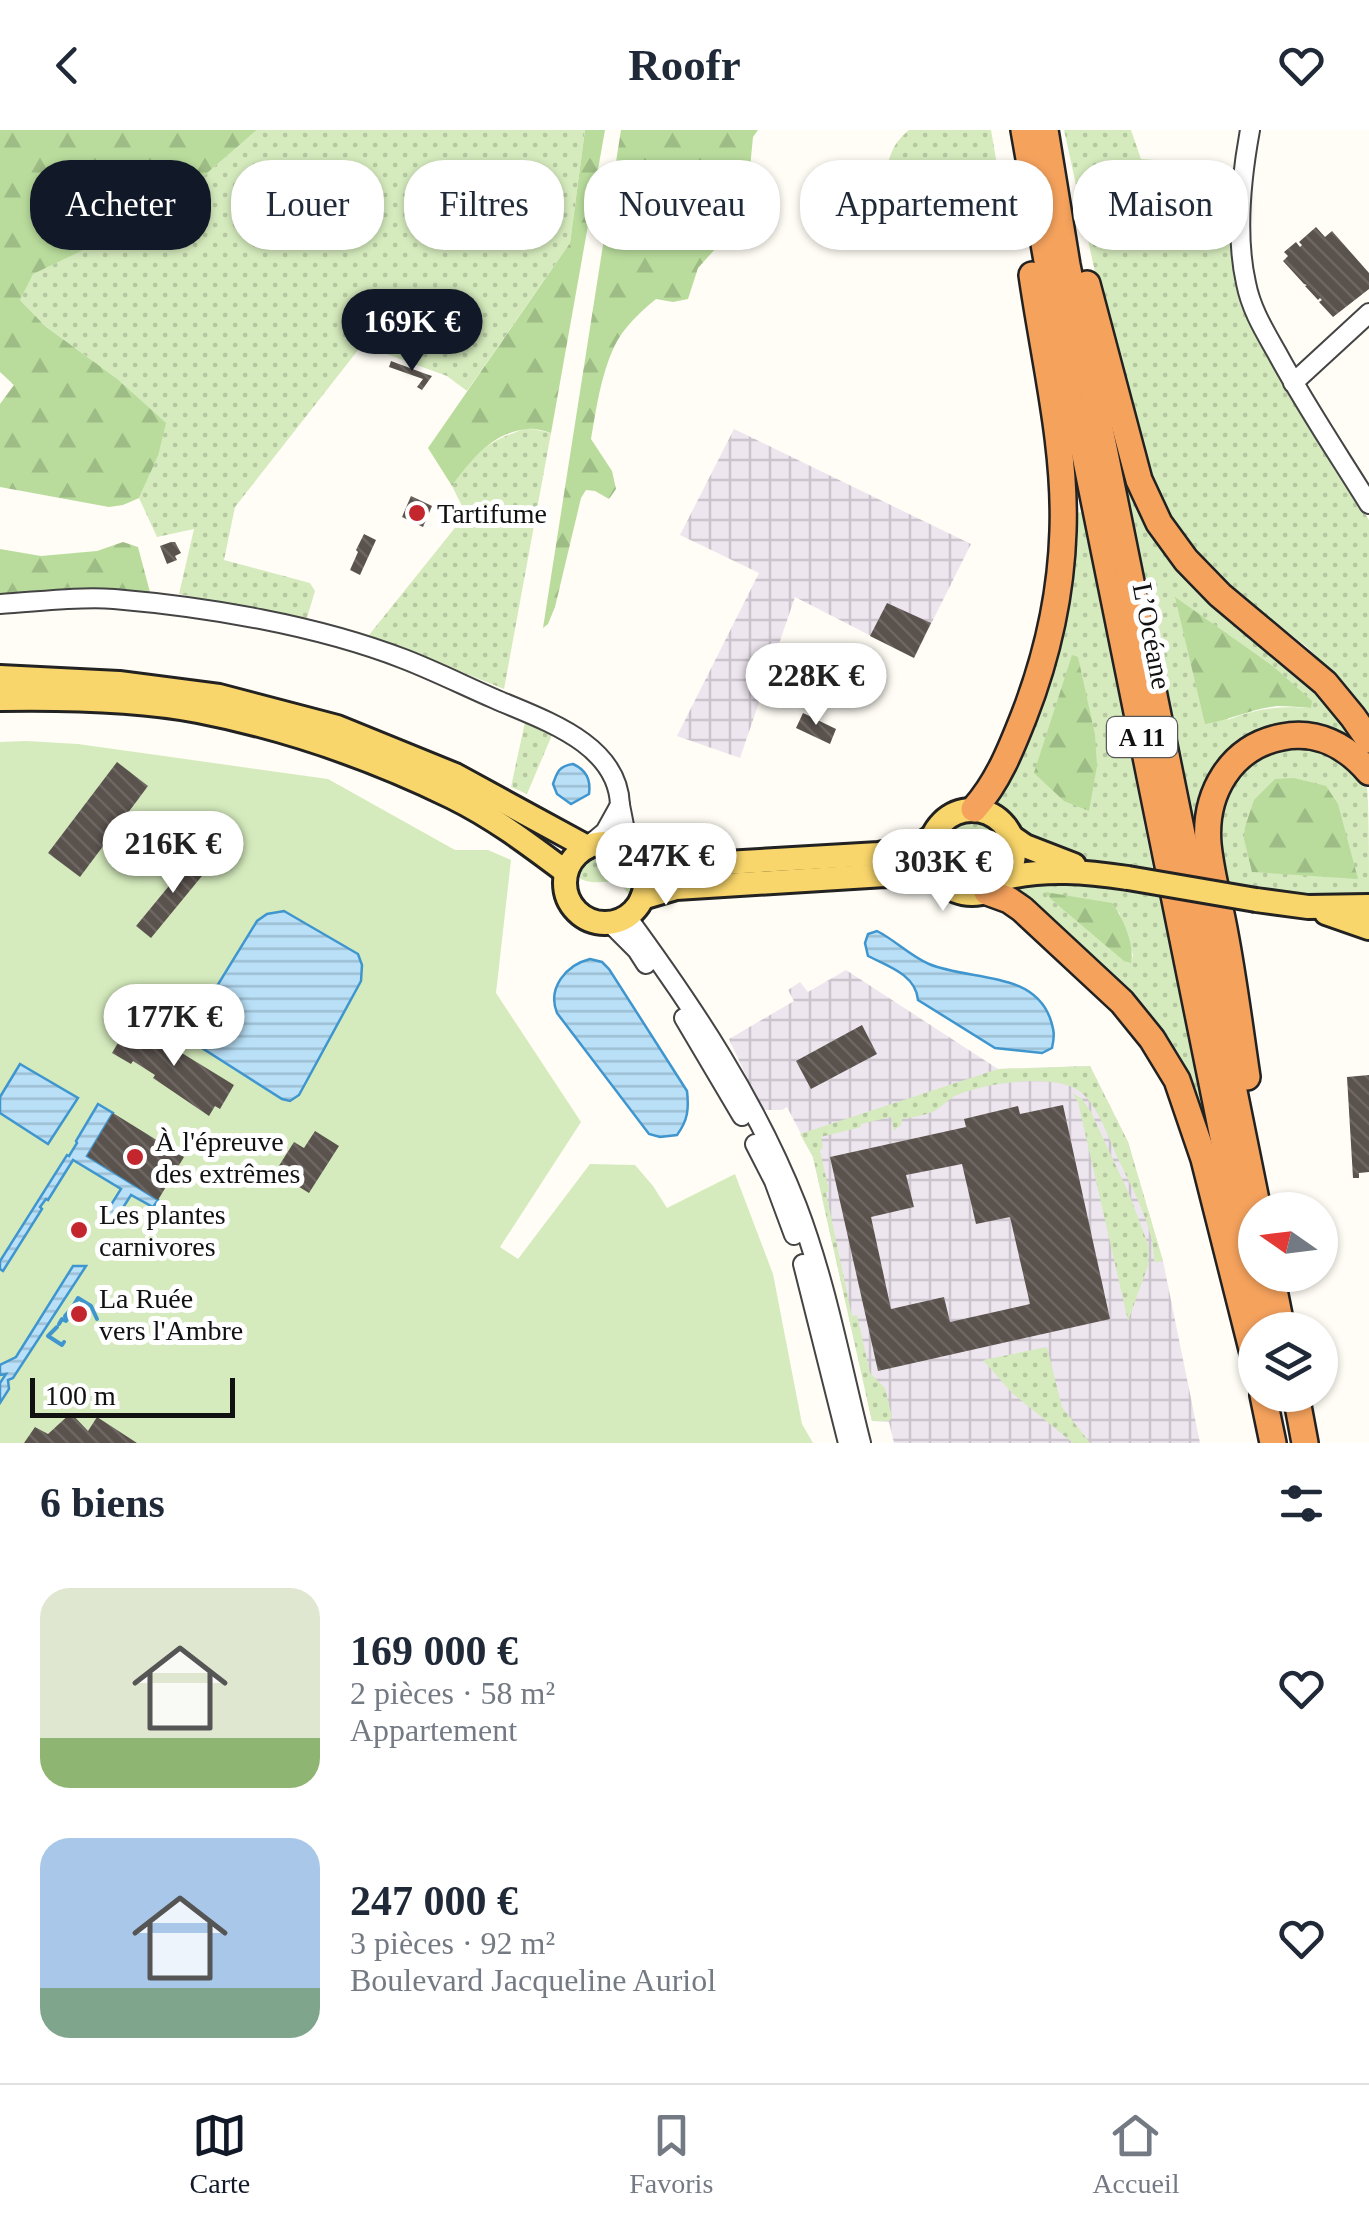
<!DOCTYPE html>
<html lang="fr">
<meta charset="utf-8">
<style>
:root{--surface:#fff;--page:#f6f6f7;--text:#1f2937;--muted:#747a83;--line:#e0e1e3;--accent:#111827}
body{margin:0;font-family:Georgia,serif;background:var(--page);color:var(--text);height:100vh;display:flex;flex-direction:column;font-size:38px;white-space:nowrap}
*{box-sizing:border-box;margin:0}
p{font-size:32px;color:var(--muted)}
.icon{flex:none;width:55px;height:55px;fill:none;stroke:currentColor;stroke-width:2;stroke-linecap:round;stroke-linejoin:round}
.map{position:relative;height:1313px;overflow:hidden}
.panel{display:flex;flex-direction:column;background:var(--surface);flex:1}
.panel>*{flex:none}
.hud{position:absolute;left:30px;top:30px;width:1310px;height:90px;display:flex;gap:20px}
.needle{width:65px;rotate:284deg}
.buttons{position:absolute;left:1238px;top:1062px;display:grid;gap:20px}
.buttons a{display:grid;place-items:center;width:100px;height:100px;border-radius:50%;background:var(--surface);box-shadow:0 2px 8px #0004;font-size:50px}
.scale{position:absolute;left:30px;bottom:25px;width:205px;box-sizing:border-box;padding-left:10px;border:5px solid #111;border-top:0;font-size:28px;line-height:35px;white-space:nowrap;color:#111;-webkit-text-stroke:8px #fff;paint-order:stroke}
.price{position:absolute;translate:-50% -85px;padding:0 22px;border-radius:35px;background:#fff;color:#222;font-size:32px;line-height:65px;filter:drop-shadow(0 2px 5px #0008)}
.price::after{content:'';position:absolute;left:50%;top:60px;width:30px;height:22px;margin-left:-15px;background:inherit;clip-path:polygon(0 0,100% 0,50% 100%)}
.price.current{background:var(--accent);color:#fff}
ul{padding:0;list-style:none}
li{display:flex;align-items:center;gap:30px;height:250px;padding:0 40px}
li span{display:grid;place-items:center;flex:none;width:280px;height:200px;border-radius:30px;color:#555}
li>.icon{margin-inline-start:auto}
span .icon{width:120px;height:120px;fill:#fffc;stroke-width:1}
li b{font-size:42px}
h2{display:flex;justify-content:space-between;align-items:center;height:120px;padding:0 40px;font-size:42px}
.tag{padding:0 35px;border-radius:40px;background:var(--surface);box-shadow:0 2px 8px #0004;font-size:35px;line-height:90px}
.tag.current{background:var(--accent);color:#fff}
header{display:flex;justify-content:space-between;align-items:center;height:130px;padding:0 40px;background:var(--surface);font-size:45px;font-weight:700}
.tab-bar{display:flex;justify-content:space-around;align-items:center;height:140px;border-top:2px solid var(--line);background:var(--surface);font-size:28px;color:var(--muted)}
.tab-bar a{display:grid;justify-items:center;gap:5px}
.tab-bar .current{color:var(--accent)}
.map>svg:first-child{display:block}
</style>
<header><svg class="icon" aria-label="back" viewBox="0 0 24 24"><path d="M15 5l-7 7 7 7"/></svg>Roofr<svg class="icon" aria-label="heart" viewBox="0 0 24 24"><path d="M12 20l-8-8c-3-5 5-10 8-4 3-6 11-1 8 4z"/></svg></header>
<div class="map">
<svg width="1369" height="1313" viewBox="0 0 1369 1313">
<defs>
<pattern id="industrial-grid" width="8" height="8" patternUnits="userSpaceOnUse" patternTransform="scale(2.5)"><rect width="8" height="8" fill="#eee6ef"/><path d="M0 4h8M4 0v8" fill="none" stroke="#cbc4cc"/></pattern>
<pattern id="grass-dots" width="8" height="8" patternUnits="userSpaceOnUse" patternTransform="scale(2.5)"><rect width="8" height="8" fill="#d5ebbd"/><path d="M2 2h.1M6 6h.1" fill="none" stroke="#b6c8a1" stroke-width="1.8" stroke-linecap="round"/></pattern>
<pattern id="forest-firs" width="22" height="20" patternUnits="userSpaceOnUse" patternTransform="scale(2.5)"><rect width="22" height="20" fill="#b9dc9c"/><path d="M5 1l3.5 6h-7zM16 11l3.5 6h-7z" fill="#9ebc85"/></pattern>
<pattern id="water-rules" width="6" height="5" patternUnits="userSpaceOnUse" patternTransform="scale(2.5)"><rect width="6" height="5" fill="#b9e0f7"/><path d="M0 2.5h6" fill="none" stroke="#9ebfd3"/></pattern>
<pattern id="building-back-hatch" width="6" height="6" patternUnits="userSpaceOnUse" patternTransform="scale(2.5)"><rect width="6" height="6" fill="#5a524d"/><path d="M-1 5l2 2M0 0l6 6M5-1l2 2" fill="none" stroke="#6d6662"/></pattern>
</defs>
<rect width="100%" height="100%" fill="#fffdf5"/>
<g fill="url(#industrial-grid)">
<path d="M 734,299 L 971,414 L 914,528 L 795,467 L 740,628 L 677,606 L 759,443 L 680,405 Z"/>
<path d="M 846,840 L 998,939 L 1090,936 L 1128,1012 L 1163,1131 L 1200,1313 L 894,1313 L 889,1292 L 872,1291 L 813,1027 L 787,977 L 782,980 L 762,980 L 729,909 L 794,871 L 788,860 L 800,852 L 808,862 Z"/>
</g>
<g fill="url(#grass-dots)" fill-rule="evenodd">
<path d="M 257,0 L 585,0 L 570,113 L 467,261 L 447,246 L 362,215 L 235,377 L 224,430 L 310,453 L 315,461 L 306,491 L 179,464 L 194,399 L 157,407 L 139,368 L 158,326 L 116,248 L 45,196 L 20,170 L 32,144 L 92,116 L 176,70 Z"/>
<path d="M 909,0 L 991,0 L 997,35 L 990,57 L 947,42 L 901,48 L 888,34 C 891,19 898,9 909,0 Z"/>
<path d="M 1064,0 L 1131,0 L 1141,29 L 1210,34 L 1233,38 L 1230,76 L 1232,130 L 1240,171 L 1262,216 L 1369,390 L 1369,586 L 1343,554 L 1307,517 L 1213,444 L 1184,408 L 1158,365 L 1143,326 L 1107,197 Z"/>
<path d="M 1108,271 L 1145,379 L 1369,619 L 1369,634 L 1266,605 L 1196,702 ZM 1274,537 L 1310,578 C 1277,576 1259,578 1227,590 Z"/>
<path d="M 528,298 L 551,303 L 504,559 L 369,505 L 466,384 L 452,356 C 476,322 487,311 528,298 Z"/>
<path d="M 1083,382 L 1153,739 L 1084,729 L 1028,710 L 1008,680 L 990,672 L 1002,653 L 1069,384 Z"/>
<path d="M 525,592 L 552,605 L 527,664 L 511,657 Z"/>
<path d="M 1289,616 C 1319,616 1354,629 1367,658 C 1369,671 1369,749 1369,768 L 1280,762 L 1224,751 L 1218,696 L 1231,651 L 1263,622 Z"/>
<circle cx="972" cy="722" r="31"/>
<path d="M 600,723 C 626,723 639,742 630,767 C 614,738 598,763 575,745 C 581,733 587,727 600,723 Z"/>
<path d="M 1031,751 L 1098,757 L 1160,767 L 1216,1048 L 1188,961 L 1014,762 L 1014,758 ZM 1053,771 L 1119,782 L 1133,825 L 1131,832 Z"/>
<path d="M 1090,936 L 1128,1012 L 1163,1131 L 1154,1132 C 1154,1097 1134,1062 1119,1031 C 1109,1009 1100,981 1083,964 C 1060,941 984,953 957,965 C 947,969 941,979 932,982 C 923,986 912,987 902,989 L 901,995 L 894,1001 L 891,987 L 861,994 L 861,997 L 821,1007 L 823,1017 L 820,1021 L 829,1061 L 826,1063 L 852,1186 L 857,1185 L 870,1243 L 885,1258 L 892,1287 L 889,1291 L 872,1291 L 813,1027 L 800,1004 L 998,939 Z"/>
<path d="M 1072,963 L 1082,969 L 1091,982 L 1130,1066 L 1149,1117 L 1148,1136 L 1128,1191 L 1078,972 Z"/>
<path d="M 1047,1217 L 1062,1277 L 1090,1313 L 1073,1313 L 1012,1263 L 983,1230 Z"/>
</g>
<g fill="url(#forest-firs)">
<path d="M 0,0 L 257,0 L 176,70 L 92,116 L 33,144 L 20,170 L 45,196 L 116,248 L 166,293 L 158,326 L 139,368 L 123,375 L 109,377 L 0,357 L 0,274 L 14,255 L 0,242 Z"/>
<path d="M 585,0 L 605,0 L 551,303 C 544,301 534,298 527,299 C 493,302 470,331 452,356 L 428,318 L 570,113 Z"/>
<path d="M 621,0 L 758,0 L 753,7 L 749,48 L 734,79 L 731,92 L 716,118 L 698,138 L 688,169 L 673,172 L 656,169 C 640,182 623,198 614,217 C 601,245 596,279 591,309 L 612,341 L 616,359 L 609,369 L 595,361 L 586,360 L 581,368 L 555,477 L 548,494 L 543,498 Z"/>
<path d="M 123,412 L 138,417 L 151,466 L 94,462 L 0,465 L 0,419 L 41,426 L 97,421 Z"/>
<path d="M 1175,467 L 1274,537 L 1312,571 L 1311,578 C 1300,577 1289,576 1278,576 C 1253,578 1230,590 1205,594 Z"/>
<path d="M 1072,525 L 1078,527 L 1095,605 L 1097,636 L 1089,681 L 1064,671 L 1034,643 Z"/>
<path d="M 1294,648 L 1326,656 L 1338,674 L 1358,749 L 1252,742 L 1244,709 L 1245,697 L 1254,670 L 1275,649 Z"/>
<path d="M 1045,762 L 1112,773 C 1123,787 1135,816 1131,833 L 1124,831 L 1053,771 Z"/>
</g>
<path fill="#d5ebbd" d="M 26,611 L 78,614 L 328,649 L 455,720 L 488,720 L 511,730 L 496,863 L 581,992 L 500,1117 L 518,1129 L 590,1034 L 635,1035 L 653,1056 L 667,1078 L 735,1044 L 773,1144 L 802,1294 L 813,1313 L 0,1313 L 0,612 Z"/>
<g fill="url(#water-rules)" stroke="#3f96cf" stroke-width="2.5">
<path d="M 573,634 C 586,640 591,649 589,664 L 571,674 L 557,664 L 553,654 C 557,642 559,636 573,634 Z"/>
<path d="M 284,781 L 358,824 L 362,835 L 361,851 L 299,965 L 290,971 L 282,969 L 191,911 L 190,900 L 257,791 L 267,784 Z"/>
<path d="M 877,801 C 895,810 910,826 929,834 C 969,851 1032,840 1050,888 C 1054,900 1055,905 1052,918 L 1042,923 L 995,918 L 918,870 C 916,845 888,836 868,826 L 865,813 L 868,804 Z"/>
<path d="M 590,829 L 602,832 L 609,839 L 687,961 C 689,979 688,990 677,1005 L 660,1007 L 649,1004 L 557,883 C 547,858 566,835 590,829 Z"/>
<path d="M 20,934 L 78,968 L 48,1014 L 0,983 L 0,967 Z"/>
<path d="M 98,974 L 113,983 L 87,1026 L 158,1070 L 153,1077 L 131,1065 L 112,1095 L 102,1089 L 121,1059 L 73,1030 L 48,1070 L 46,1069 L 40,1077 L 42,1079 L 3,1141 L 0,1139 L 0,1131 L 67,1025 L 69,1026 L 77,1013 L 76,1011 Z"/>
<path d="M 73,1136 L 86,1136 L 13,1248 L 8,1250 L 9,1259 L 0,1273 L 0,1253 L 6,1244 L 0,1245 L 0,1235 L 16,1227 Z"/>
</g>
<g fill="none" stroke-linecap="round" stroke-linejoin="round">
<g stroke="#3f96cf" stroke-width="4">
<path d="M 81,1184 L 77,1188 L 74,1185 L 77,1181 L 72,1178 L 78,1168 L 91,1176 L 97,1189"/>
<path d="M 59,1194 L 62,1189 L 66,1191 L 68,1188 L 65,1186 L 72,1178"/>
<path d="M 57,1197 L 48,1206 L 62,1215 L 64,1212"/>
</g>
</g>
<g fill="url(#building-back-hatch)" fill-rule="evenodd">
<path d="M 1316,97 L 1325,107 L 1332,101 L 1369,143 L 1369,159 L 1333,187 L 1319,172 L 1322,170 L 1320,168 L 1318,170 L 1305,156 L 1307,155 L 1304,154 L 1283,131 L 1288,126 L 1284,122 L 1296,112 L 1300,117 L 1302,115 L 1299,112 Z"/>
<path d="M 391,231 L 426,244 L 432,246 L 422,260 L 417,257 L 423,249 L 389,237 Z"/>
<path d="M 411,366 L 432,376 L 423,397 L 402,387 Z"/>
<path d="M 364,404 L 376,410 L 360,445 L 350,440 L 358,422 L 356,420 Z"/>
<path d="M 171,412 L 175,412 L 181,423 L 175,426 L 177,430 L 167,434 L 160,416 Z"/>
<path d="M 887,473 L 931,493 L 914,528 L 870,506 Z"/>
<path d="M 803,583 L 836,599 L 830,614 L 796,598 Z"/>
<path d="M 117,632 L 148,656 L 80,747 L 48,723 Z"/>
<path d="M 196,723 L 211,735 L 151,808 L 136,796 Z"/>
<path d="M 131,891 L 168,914 L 166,918 L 170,920 L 172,917 L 234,955 L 220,979 L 215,976 L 209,986 L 153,948 L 155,945 L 133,931 L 131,934 L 112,923 Z"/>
<path d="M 862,895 L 877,924 L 811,959 L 796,931 Z"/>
<path d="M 1369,945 L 1369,1042 L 1359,1043 L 1359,1048 L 1353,1048 L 1347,947 Z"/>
<path d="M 1063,975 L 1110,1189 L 878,1241 L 830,1027 L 966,997 L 964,989 L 1018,976 L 1020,984 ZM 962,1034 L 976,1094 L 1010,1087 L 1030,1174 L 950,1192 L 944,1167 L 891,1179 L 871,1087 L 914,1077 L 906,1045 Z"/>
<path d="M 113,983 L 184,1027 L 158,1070 L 87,1026 Z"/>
<path d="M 315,1001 L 339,1016 L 309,1063 L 275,1042 L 294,1012 L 304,1018 Z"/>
<path d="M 71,1283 L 88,1301 L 97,1287 L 137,1313 L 24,1313 L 35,1297 L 48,1304 Z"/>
</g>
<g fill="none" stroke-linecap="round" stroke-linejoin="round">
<g stroke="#444" stroke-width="22">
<g id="minor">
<path d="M 1250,0 C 1241,49 1235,104 1246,153 C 1251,179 1264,200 1277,223 C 1305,275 1338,324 1369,374"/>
<path d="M 1293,253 L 1369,183"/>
<path d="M 0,474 C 36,472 78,466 114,469 C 208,477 316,495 404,529 C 435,541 465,556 495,569 C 543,590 618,613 620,675"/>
<path d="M 587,717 L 605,702 L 620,675 L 629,721"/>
<path d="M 627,787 C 693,877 756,971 797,1076 C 826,1152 841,1234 861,1313"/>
<path d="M 610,793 L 637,820 L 646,834"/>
<path d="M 684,888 L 742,986"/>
<path d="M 755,1014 L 774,1051 L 794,1105"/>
<path d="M 803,1134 L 848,1313"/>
</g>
</g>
<g stroke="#222" stroke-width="28">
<g id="major">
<path d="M 0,547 L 119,553 L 219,566 L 337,597 L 455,645 L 587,717"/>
<path d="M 0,569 C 63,568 136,569 198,581 C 285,598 372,628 452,667 C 493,687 530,715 566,742"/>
<circle cx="972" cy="722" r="42"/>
<path d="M 1012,707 L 1025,716 L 1074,735"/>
<circle cx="605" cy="753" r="40"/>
<path d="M 640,734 L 656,737 L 879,724 L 920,715 L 932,707"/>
<path d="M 1006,748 C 1046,738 1087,742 1128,748"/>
<path d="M 642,768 L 676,758 L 885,745 L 938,747"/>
<path d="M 1256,770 L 1308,777 L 1369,776"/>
<path d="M 1326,783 L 1369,798"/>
</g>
</g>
<g stroke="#222" stroke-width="30">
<g id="highway">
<path d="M 1024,0 L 1056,182 L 1262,1200"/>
<path d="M 1045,0 L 1067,135 L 1258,1080"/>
<path d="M 1087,154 L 1139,350 L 1159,393 L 1186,430 L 1220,465 L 1325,553 L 1353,587 L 1369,610"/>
<path d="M 974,679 C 998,652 1011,619 1024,586 C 1047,527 1061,465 1063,401 C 1066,316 1044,229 1032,145"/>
<path d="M 987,762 L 1009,770 L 1022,779 L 1122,872 L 1152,909 L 1177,950 L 1204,1029 L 1255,1231"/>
<path d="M 1247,947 C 1240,900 1234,852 1225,804 C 1220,775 1211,745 1208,714 C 1204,664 1230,617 1282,607 C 1317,600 1347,616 1369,642"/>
<path d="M 1271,1145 L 1282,1200"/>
<path d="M 1263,1265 L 1273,1313"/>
<path d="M 1296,1265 L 1305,1313"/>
</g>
</g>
<use href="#minor" stroke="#fff" stroke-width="18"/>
<use href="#major" stroke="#f9d66b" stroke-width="22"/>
<use href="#highway" stroke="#f5a25d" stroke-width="25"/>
<g stroke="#222" stroke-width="28" stroke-linecap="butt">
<path id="major-bridge" d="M 1128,748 L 1256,770"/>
</g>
<use href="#major-bridge" stroke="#f9d66b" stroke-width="22"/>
</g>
<g fill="#c4262e" stroke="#fff" stroke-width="4">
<circle cx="417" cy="383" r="10"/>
<circle cx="135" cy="1027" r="10"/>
<circle cx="79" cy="1100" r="10"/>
<circle cx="79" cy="1184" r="10"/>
</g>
<g text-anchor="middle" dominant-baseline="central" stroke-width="10" stroke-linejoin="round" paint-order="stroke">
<rect fill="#fff" stroke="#585858" stroke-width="2.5" x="1107" y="587" width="70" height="40" rx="8"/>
<g font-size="25" font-weight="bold" fill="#111">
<text x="1142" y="607">A 11</text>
</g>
<g font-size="28" fill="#111" stroke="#fff" text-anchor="start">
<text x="437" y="383">Tartifume</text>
<text x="155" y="1011">À l'épreuve<tspan x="155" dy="32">des extrêmes</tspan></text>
<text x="99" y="1084">Les plantes<tspan x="99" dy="32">carnivores</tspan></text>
<text x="99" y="1168">La Ruée<tspan x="99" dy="32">vers l'Ambre</tspan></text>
</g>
<g font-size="28" fill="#111" stroke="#fff">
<text transform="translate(1152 506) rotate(79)">L’Océane</text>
</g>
</g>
</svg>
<div class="buttons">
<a><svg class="needle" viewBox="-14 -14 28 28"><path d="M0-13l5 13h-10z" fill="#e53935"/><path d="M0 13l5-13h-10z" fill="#747a83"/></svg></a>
<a><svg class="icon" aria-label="layers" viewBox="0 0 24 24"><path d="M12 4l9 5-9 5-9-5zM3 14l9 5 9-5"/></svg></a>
</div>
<div class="scale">100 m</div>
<b class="price current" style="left:412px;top:244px">169K €</b>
<b class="price" style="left:816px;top:598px">228K €</b>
<b class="price" style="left:173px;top:766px">216K €</b>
<b class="price" style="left:666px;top:778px">247K €</b>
<b class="price" style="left:943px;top:784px">303K €</b>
<b class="price" style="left:174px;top:939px">177K €</b>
<div class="hud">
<a class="tag current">Acheter</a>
<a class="tag">Louer</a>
<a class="tag">Filtres</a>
<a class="tag">Nouveau</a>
<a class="tag">Appartement</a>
<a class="tag">Maison</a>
</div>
</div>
<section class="panel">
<h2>6 biens<svg class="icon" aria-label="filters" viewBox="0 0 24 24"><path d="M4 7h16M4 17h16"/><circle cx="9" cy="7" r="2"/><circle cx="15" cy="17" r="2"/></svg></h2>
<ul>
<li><span style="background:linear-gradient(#dfe7d0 75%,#8fb573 0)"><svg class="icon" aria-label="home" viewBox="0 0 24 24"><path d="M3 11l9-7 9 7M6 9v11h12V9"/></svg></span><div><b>169 000 €</b><p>2 pièces · 58 m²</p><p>Appartement</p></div><svg class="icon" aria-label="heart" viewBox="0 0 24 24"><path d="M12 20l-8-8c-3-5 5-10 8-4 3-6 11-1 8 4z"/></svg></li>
<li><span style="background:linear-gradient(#a9c7e8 75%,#7fa58c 0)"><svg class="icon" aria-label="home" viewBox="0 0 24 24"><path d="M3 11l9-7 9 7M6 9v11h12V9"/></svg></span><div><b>247 000 €</b><p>3 pièces · 92 m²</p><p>Boulevard Jacqueline Auriol</p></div><svg class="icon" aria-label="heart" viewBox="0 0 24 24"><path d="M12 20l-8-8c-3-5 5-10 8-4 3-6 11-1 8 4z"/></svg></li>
</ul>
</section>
<nav class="tab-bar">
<a class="current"><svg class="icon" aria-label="map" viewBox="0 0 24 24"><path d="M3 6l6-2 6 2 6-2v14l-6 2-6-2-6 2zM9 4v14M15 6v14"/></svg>Carte</a>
<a><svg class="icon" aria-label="saved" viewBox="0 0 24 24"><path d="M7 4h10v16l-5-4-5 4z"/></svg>Favoris</a>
<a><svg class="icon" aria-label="home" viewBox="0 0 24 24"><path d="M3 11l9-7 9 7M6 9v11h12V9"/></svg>Accueil</a>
</nav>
